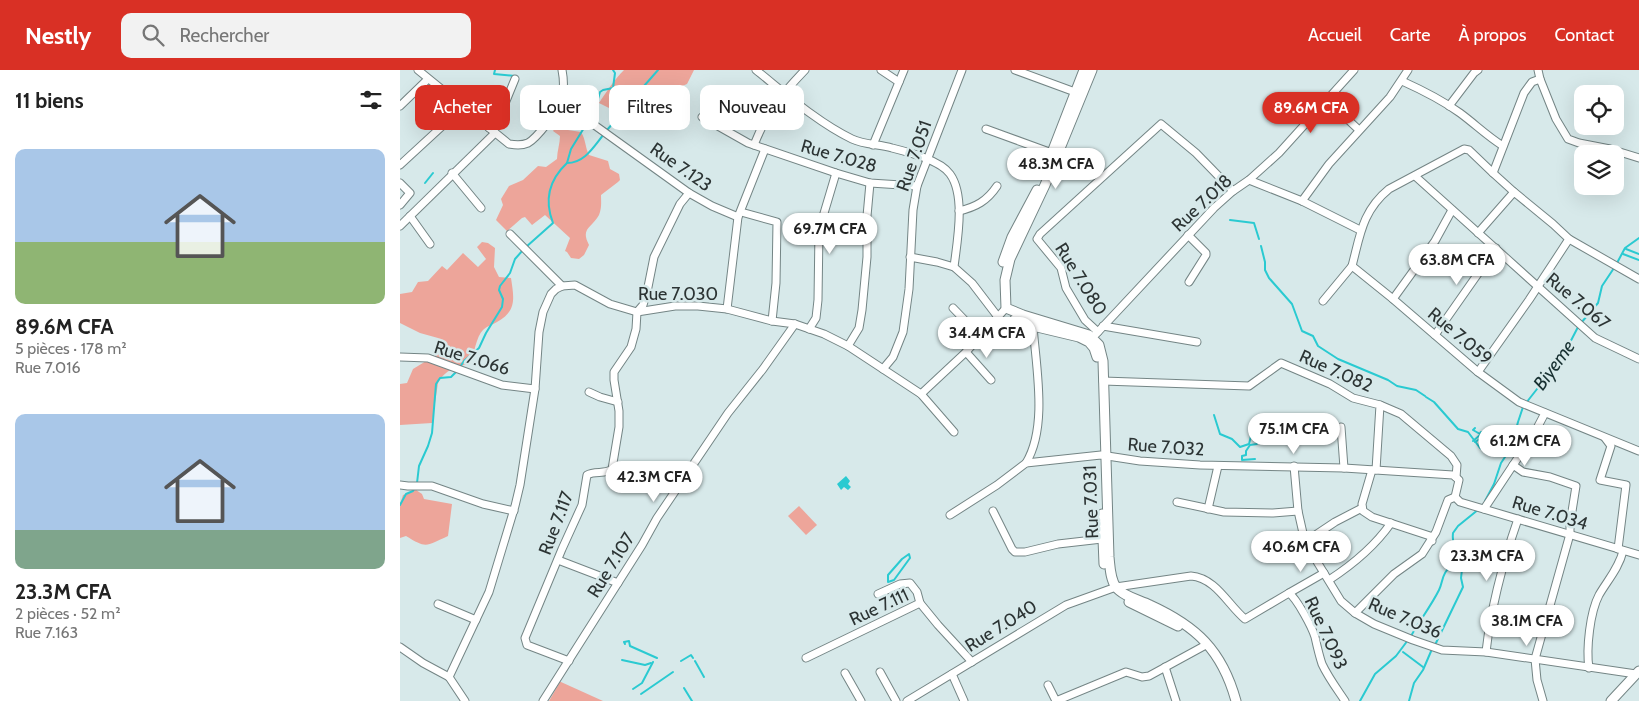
<!DOCTYPE html>
<html lang="fr">
<meta charset="utf-8">
<style>
:root{--surface:#fff;--page:#f2f2f2;--text:#222;--muted:#767676;--accent:#d93025}
body{margin:0;font-family:Cabin,sans-serif;background:var(--page);color:var(--text);height:100vh;display:flex;flex-direction:column;font-size:19px;white-space:nowrap}
*{box-sizing:border-box;margin:0}
p{font-size:16px;color:var(--muted)}
.icon{flex:none;width:28px;height:28px;fill:none;stroke:currentColor;stroke-width:2;stroke-linecap:round;stroke-linejoin:round}
.map{position:relative;flex:1;overflow:hidden}
.drawer{display:flex;flex-direction:column;background:var(--surface);width:400px}
.drawer>*{flex:none}
.hud{position:absolute;left:15px;top:15px;width:475px;height:45px;display:flex;gap:10px}
.fabs{position:absolute;left:1174px;top:15px;display:grid;gap:10px}
.fabs a{display:grid;place-items:center;width:50px;height:50px;border-radius:10px;background:var(--surface);box-shadow:0 5px 20px #0002;font-size:25px}
.price{position:absolute;translate:-50% -42px;padding:0 11px;border-radius:18px;background:#fff;color:#222;font-size:16px;line-height:32px;filter:drop-shadow(0 1px 2px #0008)}
.price::after{content:'';position:absolute;left:50%;top:30px;width:15px;height:11px;margin-left:-8px;background:inherit;clip-path:polygon(0 0,100% 0,50% 100%)}
.price.selected{background:var(--accent);color:#fff}
ul{padding:0;list-style:none}
li{display:grid;align-content:center;gap:10px;height:265px;padding:0 15px}
li span{display:grid;place-items:center;height:155px;border-radius:10px;color:#555}
li>.icon{margin-inline-start:auto}
span .icon{width:90px;height:90px;fill:#fffc;stroke-width:1}
li b{font-size:21px}
h2{display:flex;justify-content:space-between;align-items:center;height:60px;padding:0 15px;font-size:21px}
.pill{padding:0 18px;border-radius:10px;background:var(--surface);box-shadow:0 5px 20px #0002;font-size:18px;line-height:45px}
.pill.selected{background:var(--accent);color:#fff}
header{display:flex;align-items:center;gap:30px;box-sizing:border-box;height:70px;padding:0 25px;background:var(--accent);color:#fff}
header strong{font-size:24px}
nav{display:flex;gap:28px;margin-inline-start:auto;font-size:18px}
.search{width:350px;height:45px;background:var(--page);display:flex;align-items:center;gap:12px;box-sizing:border-box;padding:0 18px;border-radius:10px;color:var(--muted);font-size:19px}
main{display:flex;flex:1;min-height:0}
.map>svg:first-child{display:block}
</style>
<header>
<strong>Nestly</strong>
<div class="search"><svg class="icon" aria-label="search" viewBox="0 0 24 24"><circle cx="10" cy="10" r="6"/><path d="M15 15l6 6"/></svg>Rechercher</div>
<nav><a>Accueil</a><a>Carte</a><a>À propos</a><a>Contact</a></nav>
</header>
<main>
<section class="drawer">
<h2>11 biens<svg class="icon" aria-label="filters" viewBox="0 0 24 24"><path d="M4 7h16M4 17h16"/><circle cx="9" cy="7" r="2"/><circle cx="15" cy="17" r="2"/></svg></h2>
<ul>
<li><span style="background:linear-gradient(#a9c7e8 60%,#8fb573 0)"><svg class="icon" aria-label="home" viewBox="0 0 24 24"><path d="M3 11l9-7 9 7M6 9v11h12V9"/></svg></span><div><b>89.6M CFA</b><p>5 pièces · 178 m²</p><p>Rue 7.016</p></div></li>
<li><span style="background:linear-gradient(#a9c7e8 75%,#7fa58c 0)"><svg class="icon" aria-label="home" viewBox="0 0 24 24"><path d="M3 11l9-7 9 7M6 9v11h12V9"/></svg></span><div><b>23.3M CFA</b><p>2 pièces · 52 m²</p><p>Rue 7.163</p></div></li>
</ul>
</section>
<div class="map">
<svg width="1239" height="631" viewBox="0 0 1239 631">
<rect width="100%" height="100%" fill="#d7e9ea"/>
<g fill="#eda59a">
<path d="M 224,0 L 294,0 L 287,14 L 280,17 L 265,30 L 248,39 L 237,39 L 224,46 L 222,49 L 209,38 L 199,33 C 207,21 214,10 224,0 Z"/>
<path d="M 155,58 L 181,62 C 186,70 185,77 189,85 L 208,91 L 210,99 L 219,104 L 220,110 L 218,112 L 201,125 C 201,131 202,138 199,145 C 192,158 180,158 189,175 L 184,185 L 179,189 L 171,188 L 167,182 L 165,181 L 170,168 L 145,145 L 132,155 L 125,147 L 122,148 L 107,161 L 96,150 L 103,135 L 101,129 L 109,116 L 123,110 L 138,96 L 146,97 L 157,89 C 157,81 160,74 160,66 L 153,61 Z"/>
<path d="M 82,172 L 88,173 L 95,178 L 94,197 L 99,207 L 111,208 C 114,228 117,241 97,252 C 92,255 87,256 83,260 C 76,267 74,284 71,293 C 56,297 46,299 38,313 L 32,353 L 0,355 L 0,314 L 7,313 L 13,299 L 36,285 L 38,268 L 20,263 L 0,253 L 0,224 L 12,222 L 18,212 L 28,211 L 42,196 L 47,200 L 63,183 L 78,197 L 86,189 L 77,177 Z"/>
<path d="M 16,420 L 22,424 L 24,429 L 52,434 L 48,466 C 26,476 27,479 6,466 L 0,468 L 0,434 L 3,425 Z"/>
<path d="M 399,436 L 417,455 L 406,465 L 388,446 Z"/>
<path d="M 160,612 L 161,612 L 203,631 L 149,631 Z"/>
</g>
<path fill="#2acad1" d="M 446,406 L 450,411 L 448,414 L 451,417 L 448,420 L 444,417 L 441,420 L 437,414 Z"/>
<g fill="none" stroke-linecap="round" stroke-linejoin="round">
<g stroke="#2acad1" stroke-width="2">
<path d="M 95,0 L 94,4 L 115,6"/>
<path d="M 189,49 L 195,39 L 200,22 L 203,20 L 213,18 L 215,3 L 213,0"/>
<path d="M 207,60 L 222,43 L 233,35 L 237,24 L 258,0"/>
<path d="M 167,93 L 171,79 L 187,53"/>
<path d="M 25,113 L 33,103"/>
<path d="M 830,150 L 854,153 L 859,169"/>
<path d="M 861,176 L 865,192 L 865,200 L 869,208 L 892,234 L 902,261 L 913,266 L 918,276 L 938,289 L 988,310 L 997,316 L 1016,320 L 1025,326"/>
<path d="M 126,177 L 153,153 C 144,130 149,110 167,93 C 185,93 194,76 204,64"/>
<path d="M 1226,179 L 1239,184"/>
<path d="M 1223,184 L 1239,190"/>
<path d="M 1217,193 L 1225,178 L 1239,168"/>
<path d="M 1181,253 L 1198,233 L 1202,216 L 1214,198"/>
<path d="M 60,297 L 64,291 L 79,278 L 86,263 L 102,237 L 103,229 L 99,220 L 100,216 L 110,203 L 115,189 L 123,180"/>
<path d="M 1026,327 L 1034,332 L 1058,359 L 1068,362 L 1080,378 L 1087,382 L 1105,385"/>
<path d="M 1126,333 L 1163,286 L 1178,257"/>
<path d="M 814,345 L 820,364 L 832,369 L 840,377 L 849,374 L 851,366 L 857,366"/>
<path d="M 1075,358 L 1073,360 L 1080,364 L 1081,362"/>
<path d="M 1073,371 L 1087,359"/>
<path d="M 1075,372 L 1083,367 L 1105,380"/>
<path d="M 1085,381 L 1093,372"/>
<path d="M 855,389 L 842,390 L 842,386 L 846,385 L 846,381 L 850,375 L 857,374"/>
<path d="M 17,413 L 19,396 L 28,376 L 32,363 L 36,314 L 40,308 L 51,307 L 57,301"/>
<path d="M 1085,431 L 1094,414 L 1101,393 L 1111,378 L 1118,352 L 1123,337"/>
<path d="M 0,435 L 6,424 L 13,421 L 15,418"/>
<path d="M 509,484 L 510,488 L 494,510 L 488,512 L 488,505 L 502,489 Z"/>
<path d="M 1011,566 C 1020,550 1031,536 1039,520 C 1043,512 1042,503 1049,498 L 1059,500 L 1061,498"/>
<path d="M 225,574 L 224,572 L 229,571 L 230,576 L 257,588"/>
<path d="M 1035,575 L 1063,517 L 1061,508 L 1064,483 C 1054,479 1052,473 1053,463 L 1058,456 L 1079,439"/>
<path d="M 1003,582 L 1023,597"/>
<path d="M 222,590 L 245,595 L 251,593"/>
<path d="M 281,591 L 291,585 L 293,588"/>
<path d="M 295,591 L 304,607"/>
<path d="M 284,618 L 292,631"/>
<path d="M 233,619 L 242,613 L 253,592"/>
<path d="M 241,624 L 273,602"/>
<path d="M 960,631 L 975,604 L 996,586 L 1008,570"/>
<path d="M 1009,631 L 1014,613 L 1023,600 L 1032,579"/>
</g>
<g stroke="#748585" stroke-width="9">
<g id="minor">
<path d="M 18,0 L 109,74 C 115,75 121,76 128,73 C 137,68 158,41 161,31 C 164,21 164,10 162,0"/>
<path d="M 356,0 C 386,24 417,52 452,69 C 465,75 479,74 492,78 C 508,82 540,90 550,104 C 566,126 557,172 554,197 L 572,213 L 598,247"/>
<path d="M 481,0 L 499,12"/>
<path d="M 615,0 L 675,22"/>
<path d="M 1138,0 L 1140,9 L 1132,12 L 1124,23 L 1093,103 L 1069,80 L 1064,79 L 989,119 C 962,141 960,166 952,196 L 993,229 L 1078,302 L 1119,332 L 1239,381"/>
<path d="M 1140,9 L 1156,49 L 1168,69 L 1179,73 L 1210,79 L 1239,88"/>
<path d="M 1002,11 C 1022,20 1042,30 1060,43 C 1075,54 1087,66 1103,76"/>
<path d="M 927,30 L 959,60"/>
<path d="M 161,31 L 289,123 L 312,136 L 338,147"/>
<path d="M 0,36 L 28,9"/>
<path d="M 1049,36 L 1074,3 L 1078,0"/>
<path d="M 302,47 L 348,73 L 436,103 L 470,113 L 517,116"/>
<path d="M 89,58 L 106,31 L 115,9"/>
<path d="M 586,59 L 652,83"/>
<path d="M 354,75 C 367,42 381,25 405,0"/>
<path d="M 473,75 L 504,0"/>
<path d="M 0,95 L 63,37"/>
<path d="M 52,103 L 81,138"/>
<path d="M 1093,103 L 1114,122"/>
<path d="M 1015,106 L 1195,268 L 1239,289"/>
<path d="M 849,110 L 879,83 L 954,0"/>
<path d="M 0,113 L 10,123 L 0,135"/>
<path d="M 902,131 L 929,94 L 990,27 L 1008,0"/>
<path d="M 559,141 C 576,137 587,131 597,116"/>
<path d="M 341,142 L 377,152 L 376,213 L 372,251"/>
<path d="M 10,146 L 30,174"/>
<path d="M 0,156 L 95,63"/>
<path d="M 110,164 L 162,216"/>
<path d="M 788,165 L 806,183 L 806,185 L 789,212"/>
<path d="M 1169,169 L 1239,209"/>
<path d="M 510,187 L 537,192 L 554,197"/>
<path d="M 993,229 L 1035,171 L 1052,140"/>
<path d="M 923,231 L 952,196"/>
<path d="M 553,238 L 580,266"/>
<path d="M 327,239 L 338,147 L 365,79"/>
<path d="M 703,256 L 797,272"/>
<path d="M 409,259 L 416,248 L 418,230 L 419,160 L 436,103"/>
<path d="M 698,262 L 685,250 L 666,218 L 661,198 L 637,169 L 640,164 L 761,54 L 796,83 L 833,121"/>
<path d="M 696,264 L 814,138 L 833,121 L 849,110 L 902,131 L 960,160"/>
<path d="M 1035,265 L 1096,178"/>
<path d="M 448,276 L 459,258 L 462,240 L 467,187 L 467,146 L 470,113"/>
<path d="M 566,282 L 591,310"/>
<path d="M 0,287 L 28,288 L 102,315 L 135,319"/>
<path d="M 483,299 L 493,287 L 503,262 L 509,219 L 513,140 L 517,116 L 562,0"/>
<path d="M 1078,302 L 1129,230 L 1169,169 L 1153,154 L 1114,122 L 1078,163"/>
<path d="M 703,311 L 849,316 L 881,293 L 930,314 L 953,328 L 980,335 L 976,400"/>
<path d="M 189,322 L 200,327 L 218,332"/>
<path d="M 521,324 L 566,282 L 606,238"/>
<path d="M 980,335 L 1001,344 L 1051,386 L 1057,395 L 1056,407"/>
<path d="M 941,357 L 944,398"/>
<path d="M 1205,368 L 1211,376 L 1200,410 L 1226,415 L 1218,479"/>
<path d="M 626,393 C 648,357 636,297 633,256"/>
<path d="M 1113,395 L 1123,402 L 1150,407 L 1176,416 L 1170,454 L 1170,464 L 1135,589 L 1137,610 L 1143,631"/>
<path d="M 894,396 L 898,441 L 905,472 L 941,531 L 955,543 L 974,554 L 1013,570 L 1042,580 L 1086,582 L 1236,604"/>
<path d="M 972,400 L 962,434 L 963,441 L 972,447 L 1030,466 L 1032,471"/>
<path d="M 0,415 L 8,416 L 32,416 L 83,434 L 114,441"/>
<path d="M 1055,427 L 1060,432 L 1239,485"/>
<path d="M 777,432 L 824,442 L 873,443 L 898,441"/>
<path d="M 808,439 L 818,396"/>
<path d="M 1084,439 L 1135,362 L 1145,343"/>
<path d="M 593,441 L 612,479 L 615,482 L 625,482 L 658,474 L 702,469"/>
<path d="M 550,445 L 597,415 L 626,393 L 701,385 L 740,391 L 800,395 L 944,398 L 1053,405 L 1059,410 L 1055,427 L 1048,430 L 1036,462 L 1022,484 L 994,504 L 955,543"/>
<path d="M 905,472 L 935,452 L 962,438"/>
<path d="M 158,490 L 218,513"/>
<path d="M 929,510 C 952,495 975,476 991,453"/>
<path d="M 889,523 L 924,503"/>
<path d="M 478,524 L 500,514 L 510,513 L 517,522 L 520,533"/>
<path d="M 38,534 L 76,550"/>
<path d="M 0,577 L 23,593 L 49,607"/>
<path d="M 1086,582 C 1091,537 1103,492 1118,449"/>
<path d="M 406,588 L 520,533 L 538,555 L 572,592"/>
<path d="M 169,591 L 127,575 L 125,568 L 162,479 L 182,435 L 187,405 C 195,400 205,405 212,399 L 219,357 L 219,341 L 214,310 L 214,302 L 231,277 L 236,259 L 237,242 L 243,235 L 247,222 L 254,187 L 280,134 L 289,123"/>
<path d="M 765,597 L 776,631"/>
<path d="M 1189,598 C 1186,579 1190,542 1199,525 C 1207,511 1219,498 1223,481"/>
<path d="M 480,602 L 496,631"/>
<path d="M 445,603 L 461,631"/>
<path d="M 552,604 L 564,631"/>
<path d="M 648,615 L 656,631 L 726,602 L 742,607 L 749,606 L 804,576"/>
<path d="M 65,631 L 49,607 L 89,522 L 115,436 L 120,415 L 135,319 L 139,262 L 143,242 L 151,224 L 156,219 L 162,216 L 175,215 L 210,234 L 237,242 L 275,236 L 298,236 L 327,239 L 372,251 L 395,254 L 424,264 L 448,276 L 521,324 L 554,362"/>
<path d="M 143,631 L 242,475 L 257,448 L 328,343 L 363,299 L 395,254"/>
<path d="M 507,631 L 666,535 L 716,517 L 791,506 C 816,508 828,535 845,549 L 889,523 C 897,529 912,557 915,567 C 917,576 919,585 922,594 C 928,607 937,619 945,631"/>
</g>
</g>
<g stroke="#748585" stroke-width="11">
<g id="major">
<path d="M 692,0 L 645,115 L 610,189 L 605,210 L 606,238 L 623,245 L 689,265 L 699,275 L 703,291 L 709,487 C 710,496 710,509 716,517 C 722,526 740,530 750,535 C 796,556 822,580 836,631"/>
<path d="M 653,80 L 684,0"/>
<path d="M 603,192 L 612,167 L 637,120"/>
<path d="M 615,249 L 633,256 L 679,267 L 689,272 L 694,278 L 697,287"/>
<path d="M 702,444 L 704,494"/>
<path d="M 729,532 L 778,556"/>
<path d="M 1211,631 L 1239,601"/>
</g>
</g>
<use href="#minor" stroke="#fff" stroke-width="7"/>
<use href="#major" stroke="#fff" stroke-width="9"/>
</g>
<g text-anchor="middle" dominant-baseline="central" stroke-width="5" stroke-linejoin="round" paint-order="stroke">
<g font-size="18" fill="#2c3434" stroke="#d7e9ea">
<text transform="translate(439 86) rotate(16)">Rue 7.028</text>
<text transform="translate(514 86) rotate(-71)">Rue 7.051</text>
<text transform="translate(281 97) rotate(35)">Rue 7.123</text>
<text transform="translate(802 133) rotate(-43)">Rue 7.018</text>
<text transform="translate(681 209) rotate(58)">Rue 7.080</text>
<text x="278" y="224">Rue 7.030</text>
<text transform="translate(1178 231) rotate(40)">Rue 7.067</text>
<text transform="translate(1060 266) rotate(40)">Rue 7.059</text>
<text transform="translate(72 288) rotate(17)">Rue 7.066</text>
<text transform="translate(936 301) rotate(24)">Rue 7.082</text>
<text transform="translate(766 377) rotate(4)">Rue 7.032</text>
<text transform="translate(691 432) rotate(-92)">Rue 7.031</text>
<text transform="translate(1150 443) rotate(17)">Rue 7.034</text>
<text transform="translate(156 453) rotate(-69)">Rue 7.117</text>
<text transform="translate(211 495) rotate(-58)">Rue 7.107</text>
<text transform="translate(479 537) rotate(-25)">Rue 7.111</text>
<text transform="translate(1005 548) rotate(23)">Rue 7.036</text>
<text transform="translate(601 556) rotate(-32)">Rue 7.040</text>
<text transform="translate(926 563) rotate(65)">Rue 7.093</text>
</g>
<g font-size="19" font-style="italic" fill="#183132" stroke="#d7e9ea">
<text transform="translate(1154 295) rotate(-54)">Biyeme</text>
</g>
</g>
</svg>
<div class="fabs">
<a><svg class="icon" aria-label="locate" viewBox="0 0 24 24"><circle cx="12" cy="12" r="6"/><path d="M12 2v4M12 18v4M2 12h4M18 12h4"/></svg></a>
<a><svg class="icon" aria-label="layers" viewBox="0 0 24 24"><path d="M12 4l9 5-9 5-9-5zM3 14l9 5 9-5"/></svg></a>
</div>
<b class="price selected" style="left:911px;top:64px">89.6M CFA</b>
<b class="price" style="left:656px;top:120px">48.3M CFA</b>
<b class="price" style="left:430px;top:185px">69.7M CFA</b>
<b class="price" style="left:1057px;top:216px">63.8M CFA</b>
<b class="price" style="left:587px;top:289px">34.4M CFA</b>
<b class="price" style="left:894px;top:385px">75.1M CFA</b>
<b class="price" style="left:1125px;top:397px">61.2M CFA</b>
<b class="price" style="left:254px;top:433px">42.3M CFA</b>
<b class="price" style="left:901px;top:503px">40.6M CFA</b>
<b class="price" style="left:1087px;top:512px">23.3M CFA</b>
<b class="price" style="left:1127px;top:577px">38.1M CFA</b>
<div class="hud">
<a class="pill selected">Acheter</a>
<a class="pill">Louer</a>
<a class="pill">Filtres</a>
<a class="pill">Nouveau</a>
</div>
</div>
</main>
